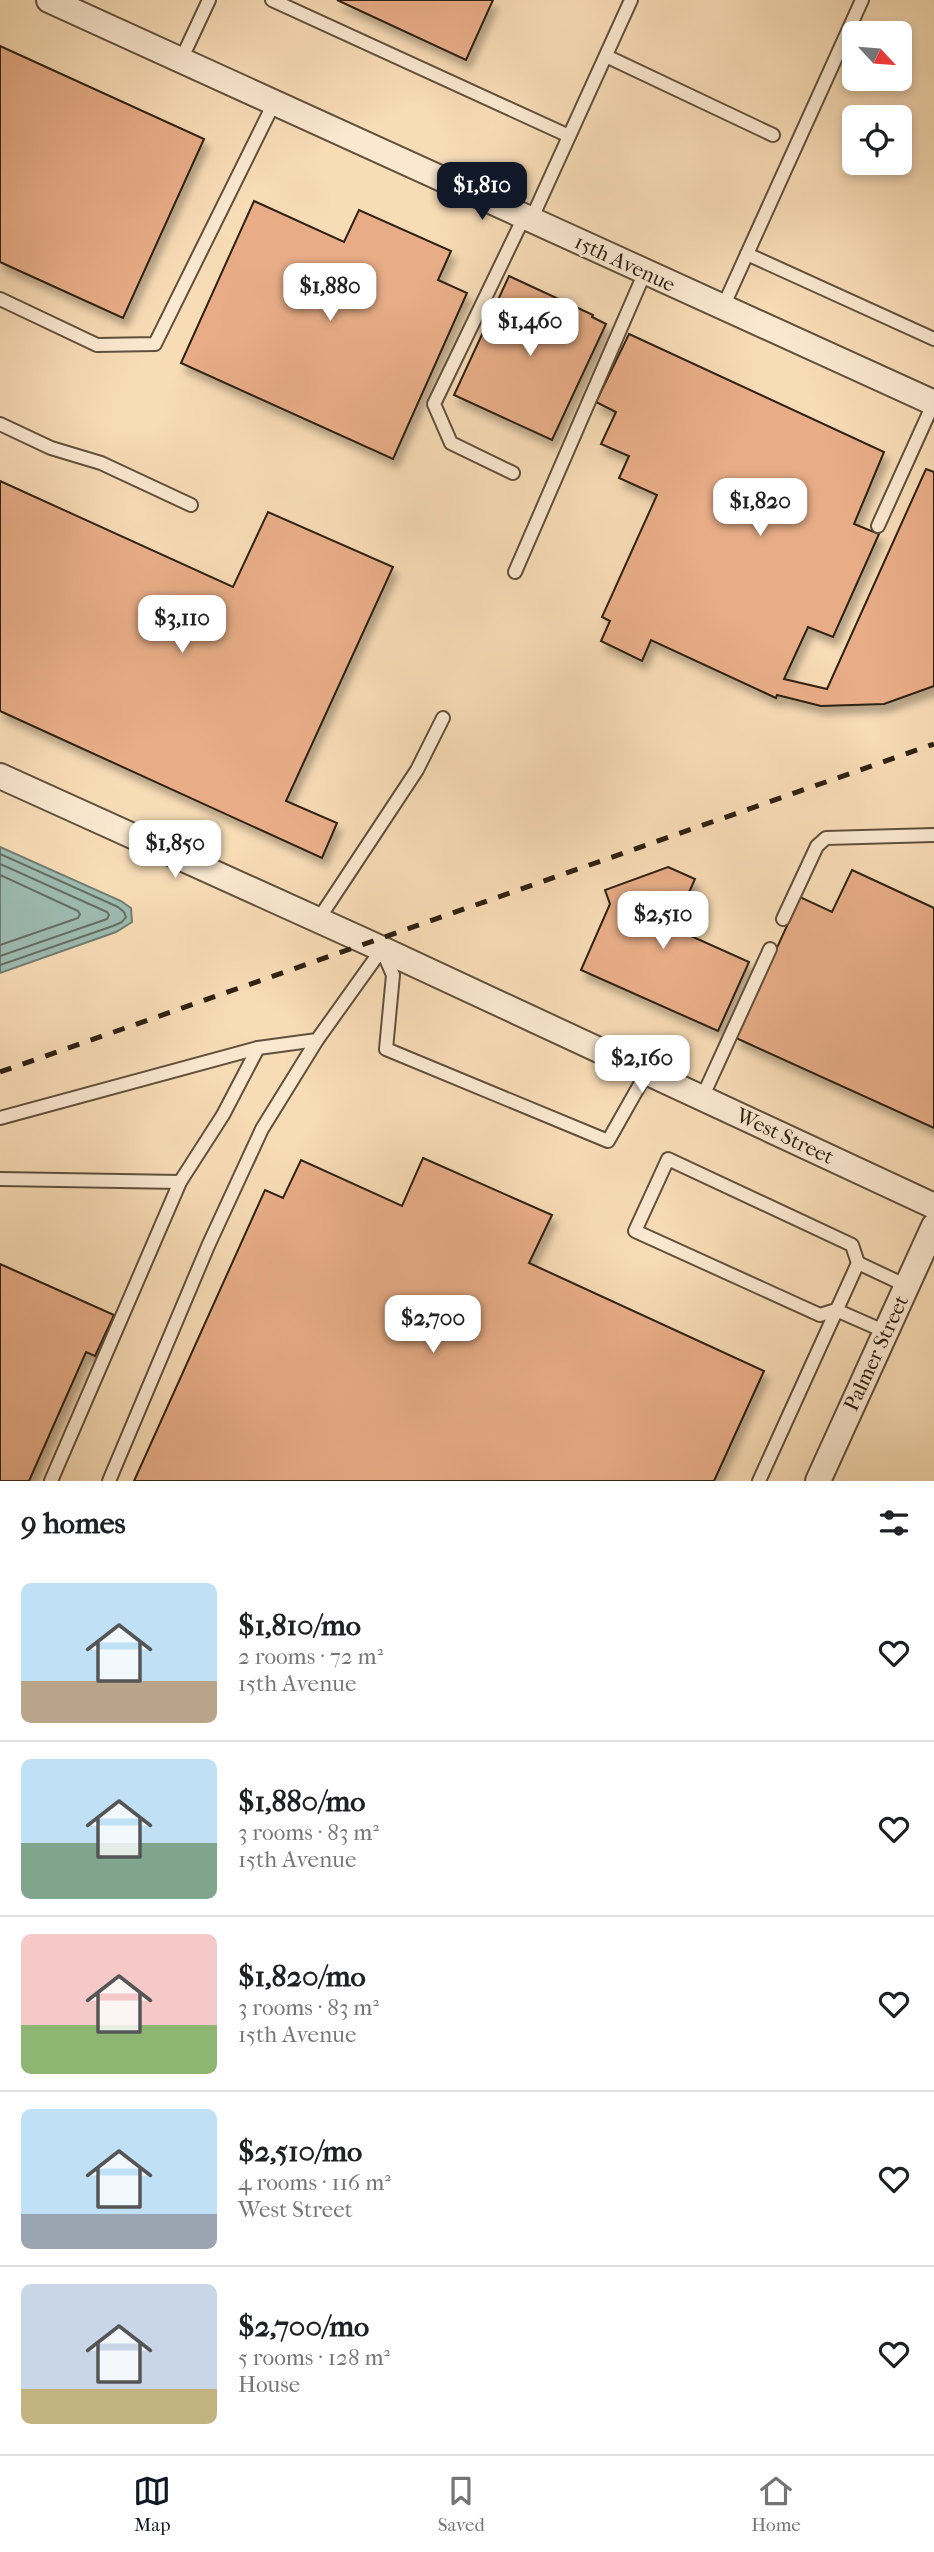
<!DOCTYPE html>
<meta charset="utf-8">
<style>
:root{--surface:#fff;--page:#f6f6f6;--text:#202124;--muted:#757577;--line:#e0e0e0;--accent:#111827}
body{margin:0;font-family:"IM FELL French Canon",serif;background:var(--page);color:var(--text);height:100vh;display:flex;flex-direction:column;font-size:26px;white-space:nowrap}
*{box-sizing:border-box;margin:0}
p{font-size:23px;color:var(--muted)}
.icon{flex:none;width:38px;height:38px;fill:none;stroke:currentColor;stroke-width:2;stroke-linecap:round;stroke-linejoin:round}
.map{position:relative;height:1481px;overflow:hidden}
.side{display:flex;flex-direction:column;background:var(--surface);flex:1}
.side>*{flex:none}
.needle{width:46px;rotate:116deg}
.buttons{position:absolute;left:842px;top:21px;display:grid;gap:14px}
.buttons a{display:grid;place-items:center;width:70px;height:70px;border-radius:10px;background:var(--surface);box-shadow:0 4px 10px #0003;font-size:35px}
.price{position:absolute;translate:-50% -60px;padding:0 16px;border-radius:14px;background:#fff;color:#222;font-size:23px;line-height:46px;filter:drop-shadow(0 2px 4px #0008)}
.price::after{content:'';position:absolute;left:50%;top:42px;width:21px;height:16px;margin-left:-10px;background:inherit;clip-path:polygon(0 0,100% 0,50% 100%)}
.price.active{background:var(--accent);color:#fff}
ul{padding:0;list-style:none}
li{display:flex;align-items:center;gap:21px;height:175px;padding:0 21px}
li+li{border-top:2px solid var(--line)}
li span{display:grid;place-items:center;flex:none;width:196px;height:140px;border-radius:10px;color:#555}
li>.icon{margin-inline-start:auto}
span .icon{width:84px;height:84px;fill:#fffc;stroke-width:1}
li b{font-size:30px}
h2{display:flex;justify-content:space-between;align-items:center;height:84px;padding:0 21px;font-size:30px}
.dock{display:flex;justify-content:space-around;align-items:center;height:98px;border-top:2px solid var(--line);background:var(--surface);font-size:19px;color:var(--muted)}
.dock a{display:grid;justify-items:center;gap:4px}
.dock .active{color:var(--accent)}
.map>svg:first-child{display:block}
</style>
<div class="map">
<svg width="934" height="1481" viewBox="0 0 934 1481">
<defs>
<filter id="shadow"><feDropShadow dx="4.5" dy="8" stdDeviation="3.5" flood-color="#0004"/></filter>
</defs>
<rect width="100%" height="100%" fill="#f8dcb6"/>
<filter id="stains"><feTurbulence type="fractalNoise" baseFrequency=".00286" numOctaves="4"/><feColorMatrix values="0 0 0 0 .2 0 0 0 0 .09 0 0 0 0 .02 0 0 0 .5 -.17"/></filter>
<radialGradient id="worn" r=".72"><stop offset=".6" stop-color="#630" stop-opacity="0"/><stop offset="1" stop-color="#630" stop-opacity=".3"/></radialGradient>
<path fill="#9dbbb1" stroke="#717d72" stroke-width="2" d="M 0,847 L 121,901 L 131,908 L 132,922 L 116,932 L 0,973 Z"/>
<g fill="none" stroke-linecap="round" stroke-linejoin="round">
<g stroke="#666e62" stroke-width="2">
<path d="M 0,854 L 118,907 L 124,912 L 126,917 L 122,922 L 113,926 L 0,965"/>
<path d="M 0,864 L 107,912 L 109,915 L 107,919 L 0,956"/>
<path d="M 0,875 L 78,911 L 80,914 L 78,918 L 0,945"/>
</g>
</g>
<g fill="#e8ad87" stroke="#2e2113" stroke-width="2" filter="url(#shadow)">
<path d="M 337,0 L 493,0 L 466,60 Z"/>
<path d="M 0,46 L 204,139 L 123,318 L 0,262 Z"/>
<path d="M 254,201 L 344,242 L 359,210 L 451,251 L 438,280 L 467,293 L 393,459 L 181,363 Z"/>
<path d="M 509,276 L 593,315 L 592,317 L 606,324 L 552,440 L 454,395 Z"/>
<path d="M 629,334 L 884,452 L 854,524 L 879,534 L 833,637 L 808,627 L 784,679 L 827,689 L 926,469 L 934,472 L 934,686 L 884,704 L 821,706 L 777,695 L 776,698 L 651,640 L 642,661 L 601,641 L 610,621 L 602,617 L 657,495 L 619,478 L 629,456 L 601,444 L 616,412 L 596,402 Z"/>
<path d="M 0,481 L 233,587 L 268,512 L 393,567 L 286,801 L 337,823 L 322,858 L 0,711 Z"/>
<path d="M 668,867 L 695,879 L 673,928 L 749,962 L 718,1031 L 581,970 L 610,904 L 605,890 Z"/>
<path d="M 852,870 L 934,908 L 934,1128 L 736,1038 L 800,897 L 832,912 Z"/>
<path d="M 423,1158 L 552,1215 L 529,1263 L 764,1371 L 714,1481 L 134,1481 L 265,1190 L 283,1198 L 301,1160 L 402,1206 Z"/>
<path d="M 0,1264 L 114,1315 L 95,1356 L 86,1352 L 29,1481 L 0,1481 Z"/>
</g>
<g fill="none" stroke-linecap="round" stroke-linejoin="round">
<g stroke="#60503c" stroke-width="16">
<g id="lane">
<path d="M 272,0 L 569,136"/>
<path d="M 606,56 L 773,135"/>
<path d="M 181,60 L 209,0"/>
<path d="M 531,220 L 631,0"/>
<path d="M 747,254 L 934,339"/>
<path d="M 0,299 L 97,345 L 155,344 L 274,103"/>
<path d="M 723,307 L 862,0"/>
<path d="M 0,424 L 51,448 L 101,463 L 191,505"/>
<path d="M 513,473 L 451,443 L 434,404 L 524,217"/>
<path d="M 878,526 L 934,402"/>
<path d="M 515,572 L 645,272"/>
<path d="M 783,919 L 817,846 L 826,838 L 934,835"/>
<path d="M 318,920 L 417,770 L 443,718"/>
<path d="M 383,952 L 393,975 L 386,1049 L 608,1141 L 647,1072"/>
<path d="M 702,1098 L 770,949"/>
<path d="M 0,1118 L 258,1048"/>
<path d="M 0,1179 L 180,1182"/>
<path d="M 886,1332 L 836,1310 L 820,1315 L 635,1231 L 668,1159 L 852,1245 L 858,1263 L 907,1286"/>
<path d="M 51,1481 L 180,1182 L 223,1115 L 258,1048 L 317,1040 L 382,949"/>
<path d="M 109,1481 L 208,1246 L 262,1129 L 317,1040"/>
<path d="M 759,1481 L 858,1263"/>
</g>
</g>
<g stroke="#60503c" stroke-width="28">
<g id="street">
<path d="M 49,0 L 934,403"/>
<path d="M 0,776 L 369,943 L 934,1206"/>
<path d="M 818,1481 L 934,1226"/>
</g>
</g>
<use href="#lane" stroke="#fae8d0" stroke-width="12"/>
<use href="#street" stroke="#fae8d0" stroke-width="24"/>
<path stroke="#2e2113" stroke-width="5" stroke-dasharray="12 12" stroke-linecap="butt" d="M 0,1072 L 934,744"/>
</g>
<g text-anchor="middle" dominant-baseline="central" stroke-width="5" stroke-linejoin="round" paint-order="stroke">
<g font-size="21" fill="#2e2113" stroke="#fae8d0">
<text transform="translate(625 263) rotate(25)">15th Avenue</text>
<text transform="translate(785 1136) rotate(25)">West Street</text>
<text transform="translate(876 1353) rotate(-65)">Palmer Street</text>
</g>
</g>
<rect width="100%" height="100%" filter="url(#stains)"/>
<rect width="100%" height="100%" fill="url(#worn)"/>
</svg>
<div class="buttons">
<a><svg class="needle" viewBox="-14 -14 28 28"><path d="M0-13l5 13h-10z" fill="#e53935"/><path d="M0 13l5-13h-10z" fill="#757577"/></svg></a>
<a><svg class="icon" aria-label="locate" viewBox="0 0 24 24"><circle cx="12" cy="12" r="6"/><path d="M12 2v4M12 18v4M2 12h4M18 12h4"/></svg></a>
</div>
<b class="price active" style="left:482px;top:222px">$1,810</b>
<b class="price" style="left:330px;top:323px">$1,880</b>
<b class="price" style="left:530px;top:358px">$1,460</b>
<b class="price" style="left:760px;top:538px">$1,820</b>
<b class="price" style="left:182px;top:655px">$3,110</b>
<b class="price" style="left:175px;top:880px">$1,850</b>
<b class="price" style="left:663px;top:951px">$2,510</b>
<b class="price" style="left:642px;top:1095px">$2,160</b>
<b class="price" style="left:433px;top:1355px">$2,700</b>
</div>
<section class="side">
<h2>9 homes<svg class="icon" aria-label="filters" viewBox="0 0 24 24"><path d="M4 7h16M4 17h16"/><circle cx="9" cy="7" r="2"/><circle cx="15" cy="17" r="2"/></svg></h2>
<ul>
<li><span style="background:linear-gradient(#bfe0f5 70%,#b9a48a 0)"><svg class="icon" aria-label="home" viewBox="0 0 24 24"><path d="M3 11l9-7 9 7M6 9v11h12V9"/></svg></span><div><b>$1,810/mo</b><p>2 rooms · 72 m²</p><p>15th Avenue</p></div><svg class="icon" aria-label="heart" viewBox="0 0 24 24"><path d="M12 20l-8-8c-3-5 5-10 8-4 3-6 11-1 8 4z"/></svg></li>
<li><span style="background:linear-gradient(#bfe0f5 60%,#7fa58c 0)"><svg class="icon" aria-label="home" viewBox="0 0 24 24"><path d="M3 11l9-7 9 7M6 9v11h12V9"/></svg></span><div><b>$1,880/mo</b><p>3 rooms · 83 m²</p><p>15th Avenue</p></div><svg class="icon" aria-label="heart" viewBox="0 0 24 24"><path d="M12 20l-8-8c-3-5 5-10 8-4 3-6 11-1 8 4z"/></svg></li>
<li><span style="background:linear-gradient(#f6c9c9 65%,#8fb573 0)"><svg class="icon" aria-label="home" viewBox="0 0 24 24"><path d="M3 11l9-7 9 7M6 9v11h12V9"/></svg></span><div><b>$1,820/mo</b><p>3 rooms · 83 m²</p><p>15th Avenue</p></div><svg class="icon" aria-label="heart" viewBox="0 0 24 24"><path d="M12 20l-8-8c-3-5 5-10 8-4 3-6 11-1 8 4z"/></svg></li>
<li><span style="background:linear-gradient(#bfe0f5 75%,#9aa5b1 0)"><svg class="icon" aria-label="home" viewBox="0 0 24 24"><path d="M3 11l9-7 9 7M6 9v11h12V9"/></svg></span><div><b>$2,510/mo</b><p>4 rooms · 116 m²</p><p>West Street</p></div><svg class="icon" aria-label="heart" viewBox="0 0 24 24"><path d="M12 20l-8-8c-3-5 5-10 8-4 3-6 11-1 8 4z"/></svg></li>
<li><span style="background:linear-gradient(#c9d6e8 75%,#c2b280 0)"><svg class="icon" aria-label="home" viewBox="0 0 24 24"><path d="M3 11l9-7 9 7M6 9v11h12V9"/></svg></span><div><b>$2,700/mo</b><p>5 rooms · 128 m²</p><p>House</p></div><svg class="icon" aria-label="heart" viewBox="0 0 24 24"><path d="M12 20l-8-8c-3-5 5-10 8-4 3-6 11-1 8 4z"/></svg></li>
</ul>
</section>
<nav class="dock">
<a class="active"><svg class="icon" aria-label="map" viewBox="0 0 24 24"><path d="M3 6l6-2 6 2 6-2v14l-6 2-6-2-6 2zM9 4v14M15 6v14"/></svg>Map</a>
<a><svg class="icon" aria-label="saved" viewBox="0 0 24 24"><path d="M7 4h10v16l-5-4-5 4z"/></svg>Saved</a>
<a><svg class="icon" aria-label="home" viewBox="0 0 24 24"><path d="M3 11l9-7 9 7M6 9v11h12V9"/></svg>Home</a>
</nav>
